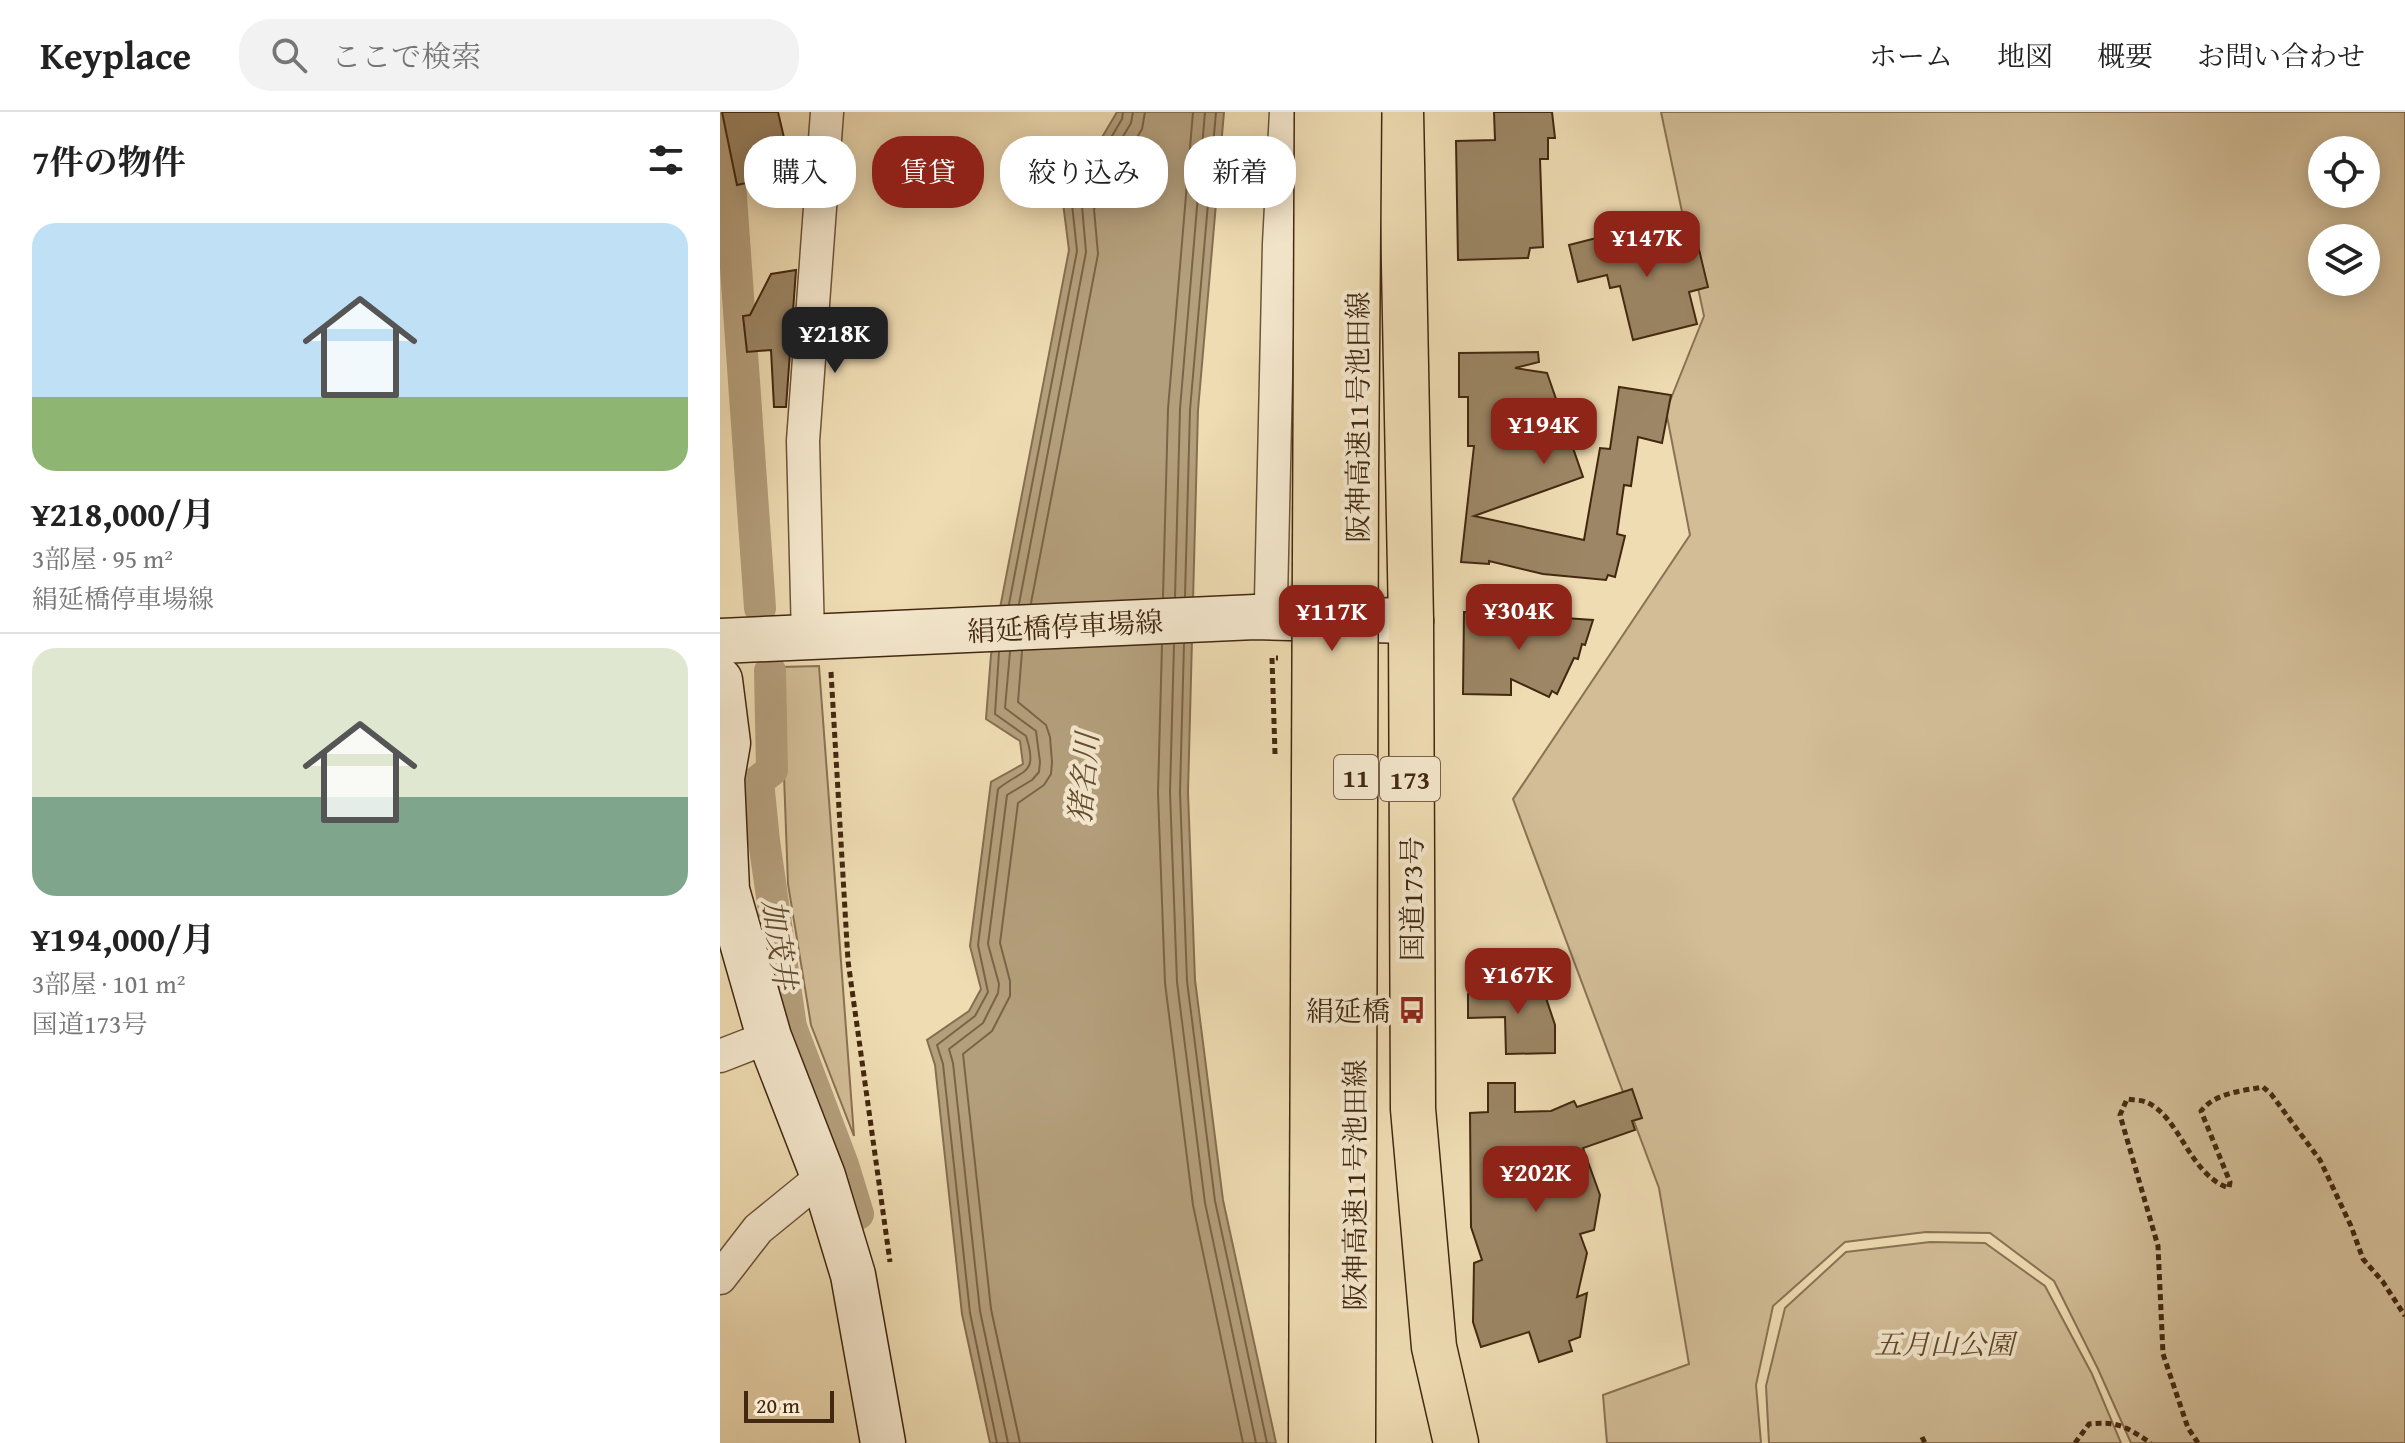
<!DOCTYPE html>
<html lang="ja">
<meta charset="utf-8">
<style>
:root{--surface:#fff;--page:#f2f2f2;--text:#222;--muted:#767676;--line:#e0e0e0;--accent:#8f2418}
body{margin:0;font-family:"Gentium Book Plus","Noto Serif JP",serif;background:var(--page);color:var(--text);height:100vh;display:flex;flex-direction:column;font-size:30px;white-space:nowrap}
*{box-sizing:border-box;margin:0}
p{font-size:26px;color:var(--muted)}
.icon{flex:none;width:44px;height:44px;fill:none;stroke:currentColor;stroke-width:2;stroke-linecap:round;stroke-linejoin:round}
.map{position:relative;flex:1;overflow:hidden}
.sheet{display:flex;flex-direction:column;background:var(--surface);width:720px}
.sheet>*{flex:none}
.guide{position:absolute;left:24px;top:24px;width:760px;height:72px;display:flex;gap:16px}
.tools{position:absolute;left:1588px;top:24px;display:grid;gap:16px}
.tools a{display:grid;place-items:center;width:72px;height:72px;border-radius:50%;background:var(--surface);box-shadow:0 4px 20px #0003;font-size:40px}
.scale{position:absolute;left:24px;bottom:20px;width:90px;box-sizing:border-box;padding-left:8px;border:4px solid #422810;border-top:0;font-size:22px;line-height:28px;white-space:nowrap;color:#422810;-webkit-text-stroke:6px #f5e8ce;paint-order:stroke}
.price{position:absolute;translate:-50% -68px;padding:0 18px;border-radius:16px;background:var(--accent);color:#fff;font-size:26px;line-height:52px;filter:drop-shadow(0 2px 4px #0008)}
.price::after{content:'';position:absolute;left:50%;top:48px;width:24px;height:18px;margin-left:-12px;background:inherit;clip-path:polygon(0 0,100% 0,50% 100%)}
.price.active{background:#222;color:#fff}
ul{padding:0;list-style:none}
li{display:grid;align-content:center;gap:16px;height:424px;padding:0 32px}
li+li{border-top:2px solid var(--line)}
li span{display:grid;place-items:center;height:248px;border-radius:24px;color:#555}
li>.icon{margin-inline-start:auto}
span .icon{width:144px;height:144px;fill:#fffc;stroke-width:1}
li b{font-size:34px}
h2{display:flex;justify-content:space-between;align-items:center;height:96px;padding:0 32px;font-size:34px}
.pill{padding:0 28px;border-radius:32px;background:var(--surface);box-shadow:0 4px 20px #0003;font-size:28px;line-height:72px}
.pill.active{background:var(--accent);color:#fff}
header{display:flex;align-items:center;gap:48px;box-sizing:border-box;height:112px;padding:0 40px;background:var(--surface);border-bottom:2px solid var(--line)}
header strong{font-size:38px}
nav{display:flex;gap:44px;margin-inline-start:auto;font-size:28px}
.search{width:560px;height:72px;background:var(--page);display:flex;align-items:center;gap:20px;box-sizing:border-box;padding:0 28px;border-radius:32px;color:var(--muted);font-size:30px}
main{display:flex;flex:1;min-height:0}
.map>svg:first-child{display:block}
</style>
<header>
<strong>Keyplace</strong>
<div class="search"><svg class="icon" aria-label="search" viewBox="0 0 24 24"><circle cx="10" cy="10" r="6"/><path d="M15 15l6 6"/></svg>ここで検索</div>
<nav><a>ホーム</a><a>地図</a><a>概要</a><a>お問い合わせ</a></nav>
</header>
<main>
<section class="sheet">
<h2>7件の物件<svg class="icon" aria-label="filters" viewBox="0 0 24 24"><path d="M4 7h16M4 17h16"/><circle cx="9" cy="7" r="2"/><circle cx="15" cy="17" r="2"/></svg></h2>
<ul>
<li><span style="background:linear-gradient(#bfe0f5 70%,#8fb573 0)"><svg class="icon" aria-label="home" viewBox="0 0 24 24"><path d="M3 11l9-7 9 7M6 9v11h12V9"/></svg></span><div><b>¥218,000/月</b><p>3部屋 · 95 m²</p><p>絹延橋停車場線</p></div></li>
<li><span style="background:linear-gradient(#dfe7d0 60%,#7fa58c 0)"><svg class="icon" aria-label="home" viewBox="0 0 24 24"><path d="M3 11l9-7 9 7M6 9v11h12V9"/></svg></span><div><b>¥194,000/月</b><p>3部屋 · 101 m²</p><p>国道173号</p></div></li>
</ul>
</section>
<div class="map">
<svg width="1685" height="1331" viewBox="0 0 1685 1331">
<rect width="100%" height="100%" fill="#efdcb3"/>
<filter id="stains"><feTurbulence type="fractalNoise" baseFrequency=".0025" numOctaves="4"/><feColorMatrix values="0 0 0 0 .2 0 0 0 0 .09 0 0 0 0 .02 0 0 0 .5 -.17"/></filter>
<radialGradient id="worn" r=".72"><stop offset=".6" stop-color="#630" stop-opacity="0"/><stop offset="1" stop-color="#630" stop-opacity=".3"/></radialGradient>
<g fill="#d2bd97" stroke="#8a7254" stroke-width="2" fill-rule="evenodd">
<path d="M 941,0 L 1685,0 L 1685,1331 L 1411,1331 L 1378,1257 L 1334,1169 L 1270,1121 L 1206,1120 L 1125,1130 L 1053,1194 L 1036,1273 L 1041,1331 L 887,1331 L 883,1283 L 969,1252 L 939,1076 L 793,687 L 970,423 L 946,299 L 984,204 ZM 1602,38 L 1646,38 L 1646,82 L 1602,82 ZM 1602,126 L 1646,126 L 1646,170 L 1602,170 Z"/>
<path d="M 99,554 L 134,1024 L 91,913 L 68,772 L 60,555 Z"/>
<path d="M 1210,1130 L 1265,1131 L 1325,1174 L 1372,1262 L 1401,1331 L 1049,1331 L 1046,1274 L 1065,1196 L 1126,1140 Z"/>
</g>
<path fill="#b49f7c" stroke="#866f51" stroke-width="2" d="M 397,0 L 504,0 L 478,298 L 468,680 L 475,868 L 503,1088 L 556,1331 L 270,1331 L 242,1202 L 215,953 L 207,928 L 249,899 L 261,877 L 250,834 L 271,670 L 303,652 L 300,629 L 266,607 L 271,543 L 349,138 L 343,91 Z"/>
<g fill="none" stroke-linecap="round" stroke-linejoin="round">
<g stroke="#7b6446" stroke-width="2">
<path d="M 465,484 L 470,298 L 496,0"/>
<path d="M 443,485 L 448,297 L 473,0"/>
<path d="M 455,485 L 460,297 L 485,0"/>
<path d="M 311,491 L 378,142 L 374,97 L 422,17 L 425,0"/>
<path d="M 289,492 L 357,139 L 352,92 L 402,7 L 403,0"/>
<path d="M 299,492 L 366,140 L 362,94 L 411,11 L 413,0"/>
<path d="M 464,532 L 460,680 L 467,869 L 495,1089 L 547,1331"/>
<path d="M 442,533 L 438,681 L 445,871 L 473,1093 L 523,1331"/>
<path d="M 454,533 L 450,680 L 457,870 L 485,1091 L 536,1331"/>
<path d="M 277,1331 L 250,1201 L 223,952 L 217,933 L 255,904 L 268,880 L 258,833 L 278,677 C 302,657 319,664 306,624 L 275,602 L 279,540"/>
<path d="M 288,1331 L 260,1199 L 233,951 L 229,937 L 263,911 L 278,881 L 279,872 L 268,832 L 287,683 L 312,668 L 319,660 L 320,650 L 316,619 L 285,596 L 290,540"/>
<path d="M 300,1331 L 271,1197 L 243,942 L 272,919 L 290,884 L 290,869 L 280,831 L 298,691 L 324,673 L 331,662 L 332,650 L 330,625 L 326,613 L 298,590 L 302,539"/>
</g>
<g stroke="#b49f7c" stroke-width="32">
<path d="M 5,0 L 40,496"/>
<path d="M 50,559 L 52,658 L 38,669 L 44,729 L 71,915 L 123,1053 L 138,1102"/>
</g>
</g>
<g fill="#9c8665" stroke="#422810" stroke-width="2">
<path d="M 2,0 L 58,0 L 65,30 L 78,28 L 84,55 L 79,56 L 80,59 L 17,73 Z"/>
<path d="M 774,0 L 832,0 L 835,26 L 828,26 L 828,47 L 820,47 L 823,135 L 810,136 L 808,146 L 738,148 L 736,29 L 775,28 Z"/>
<path d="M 904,119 L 908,137 L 975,121 L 988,175 L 969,180 L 977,212 L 913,228 L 900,174 L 890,176 L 887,163 L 858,170 L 849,133 Z"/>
<path d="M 76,158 L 66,295 L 54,295 L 51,238 L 27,240 L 23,204 L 30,203 L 51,162 Z"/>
<path d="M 818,240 L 819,250 L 795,256 L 827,261 L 863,365 L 754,404 L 864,428 L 880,336 L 890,337 L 899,275 L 951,283 L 942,331 L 918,325 L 911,374 L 904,373 L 897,422 L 905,424 L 895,465 L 888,463 L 886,468 L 823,462 L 769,449 L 769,452 L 741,450 L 754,334 L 748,334 L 748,285 L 739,285 L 739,241 Z"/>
<path d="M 744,500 L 801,503 L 873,508 L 865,533 L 862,532 L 858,547 L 854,546 L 837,582 L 832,579 L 829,585 L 791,567 L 791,583 L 743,582 Z"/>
<path d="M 788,871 L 821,871 L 835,913 L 835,941 L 786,942 L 785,905 L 748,906 L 748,882 Z"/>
<path d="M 768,971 L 795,971 L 795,1000 L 831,999 L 854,989 L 857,995 L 912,977 L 922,1006 L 912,1009 L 915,1018 L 863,1036 L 880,1083 L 874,1118 L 860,1122 L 867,1141 L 857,1185 L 867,1181 L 860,1225 L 849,1229 L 852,1239 L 819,1250 L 809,1220 L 761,1235 L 753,1210 L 754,1151 L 762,1148 L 751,1115 L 750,1001 L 768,1000 Z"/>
</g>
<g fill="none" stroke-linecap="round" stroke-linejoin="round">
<g stroke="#6d5539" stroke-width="35">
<g id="street">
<path d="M 551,487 L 559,132 L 566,0"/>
<path d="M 88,525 L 83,329 L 107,0"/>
<path d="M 0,944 L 49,925"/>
<path d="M 0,1166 L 38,1117 L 103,1064"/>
</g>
</g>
<g stroke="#422810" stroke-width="47">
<g id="secondary">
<path d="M 0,529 L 535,505 L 691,509"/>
<path d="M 0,568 L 8,631 L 2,666 L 7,778 L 49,925 L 103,1064 L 133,1163 L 163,1331"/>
</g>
</g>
<g stroke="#422810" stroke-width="47">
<path id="highway" d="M 681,0 L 691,509 L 693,997 L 714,1235 L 736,1331"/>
</g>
<g stroke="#422810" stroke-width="5" stroke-dasharray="6 4" stroke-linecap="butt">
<path d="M 111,560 L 128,849 L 170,1150"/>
<path d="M 555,642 L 552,546 L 558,546"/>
<path d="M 1202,1325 L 1205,1331"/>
<path d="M 1355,1331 L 1369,1312 C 1399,1309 1406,1315 1431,1331"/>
<path d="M 1478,1331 L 1468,1316 L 1443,1242 L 1438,1134 L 1400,1003 L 1407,987 C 1413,988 1421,988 1426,990 C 1461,1005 1468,1062 1509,1076 L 1510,1070 L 1481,999 C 1495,981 1521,979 1543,975 L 1551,982 L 1600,1048 L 1631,1114 L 1643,1147 L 1663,1170 L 1685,1204"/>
</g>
<use href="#street" stroke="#f5e8ce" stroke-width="32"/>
<use href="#secondary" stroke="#f5e8ce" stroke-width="44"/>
<use href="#highway" stroke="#efdcb3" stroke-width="44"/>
<g stroke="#422810" stroke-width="47" stroke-linecap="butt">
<g id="highway-bridge">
<path d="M 591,1331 L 597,0"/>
<path d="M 633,1331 L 636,365 L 639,0"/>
</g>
</g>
<use href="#highway-bridge" stroke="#efdcb3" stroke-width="44"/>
</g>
<defs>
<g id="bus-bare" transform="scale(2.16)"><path d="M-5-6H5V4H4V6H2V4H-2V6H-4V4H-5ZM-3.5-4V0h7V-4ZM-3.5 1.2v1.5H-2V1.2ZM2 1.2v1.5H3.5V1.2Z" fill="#8f2418" stroke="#f5e8ce" stroke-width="2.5" paint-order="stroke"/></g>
</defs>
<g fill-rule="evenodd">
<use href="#bus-bare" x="692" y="898"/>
</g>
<g text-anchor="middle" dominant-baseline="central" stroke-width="8" stroke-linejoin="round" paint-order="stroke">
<g fill="#f5e8ce" stroke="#786249" stroke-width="2">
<rect x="614" y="643" width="44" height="44" rx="6"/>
<rect x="660" y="645" width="60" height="44" rx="6"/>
</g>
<g font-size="26" font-weight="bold" fill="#422810">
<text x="636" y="665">11</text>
<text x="690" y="667">173</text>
</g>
<g font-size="28" fill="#422810" stroke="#f5e8ce">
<text transform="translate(637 305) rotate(-90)">阪神高速11号池田線</text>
<text transform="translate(345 514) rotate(-3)">絹延橋停車場線</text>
<text transform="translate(691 787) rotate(-90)">国道173号</text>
<text transform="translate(634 1073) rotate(-90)">阪神高速11号池田線</text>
</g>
<g font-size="28" fill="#422810" stroke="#f5e8ce" text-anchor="end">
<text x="670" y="898">絹延橋</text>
</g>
<g font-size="28" font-style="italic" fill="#5f462b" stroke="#f5e8ce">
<text x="1224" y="1231">五月山公園</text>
</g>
<g font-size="30" font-style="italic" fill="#644c30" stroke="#f5e8ce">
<text transform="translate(363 666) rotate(-85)">猪名川</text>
<text transform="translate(60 832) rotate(82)">加茂井</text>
</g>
</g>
<rect width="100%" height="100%" filter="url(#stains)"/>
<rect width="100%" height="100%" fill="url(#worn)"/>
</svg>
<div class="tools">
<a><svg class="icon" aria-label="locate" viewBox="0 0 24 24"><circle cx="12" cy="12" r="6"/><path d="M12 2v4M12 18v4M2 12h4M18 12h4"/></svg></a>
<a><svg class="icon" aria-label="layers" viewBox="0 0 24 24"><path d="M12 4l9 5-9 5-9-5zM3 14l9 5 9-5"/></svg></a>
</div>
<div class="scale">20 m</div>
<b class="price" style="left:927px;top:167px">¥147K</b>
<b class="price active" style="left:115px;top:263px">¥218K</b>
<b class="price" style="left:824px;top:354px">¥194K</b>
<b class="price" style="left:799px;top:540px">¥304K</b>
<b class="price" style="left:612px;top:541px">¥117K</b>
<b class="price" style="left:798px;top:904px">¥167K</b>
<b class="price" style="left:816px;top:1102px">¥202K</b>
<div class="guide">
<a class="pill">購入</a>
<a class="pill active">賃貸</a>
<a class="pill">絞り込み</a>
<a class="pill">新着</a>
</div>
</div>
</main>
